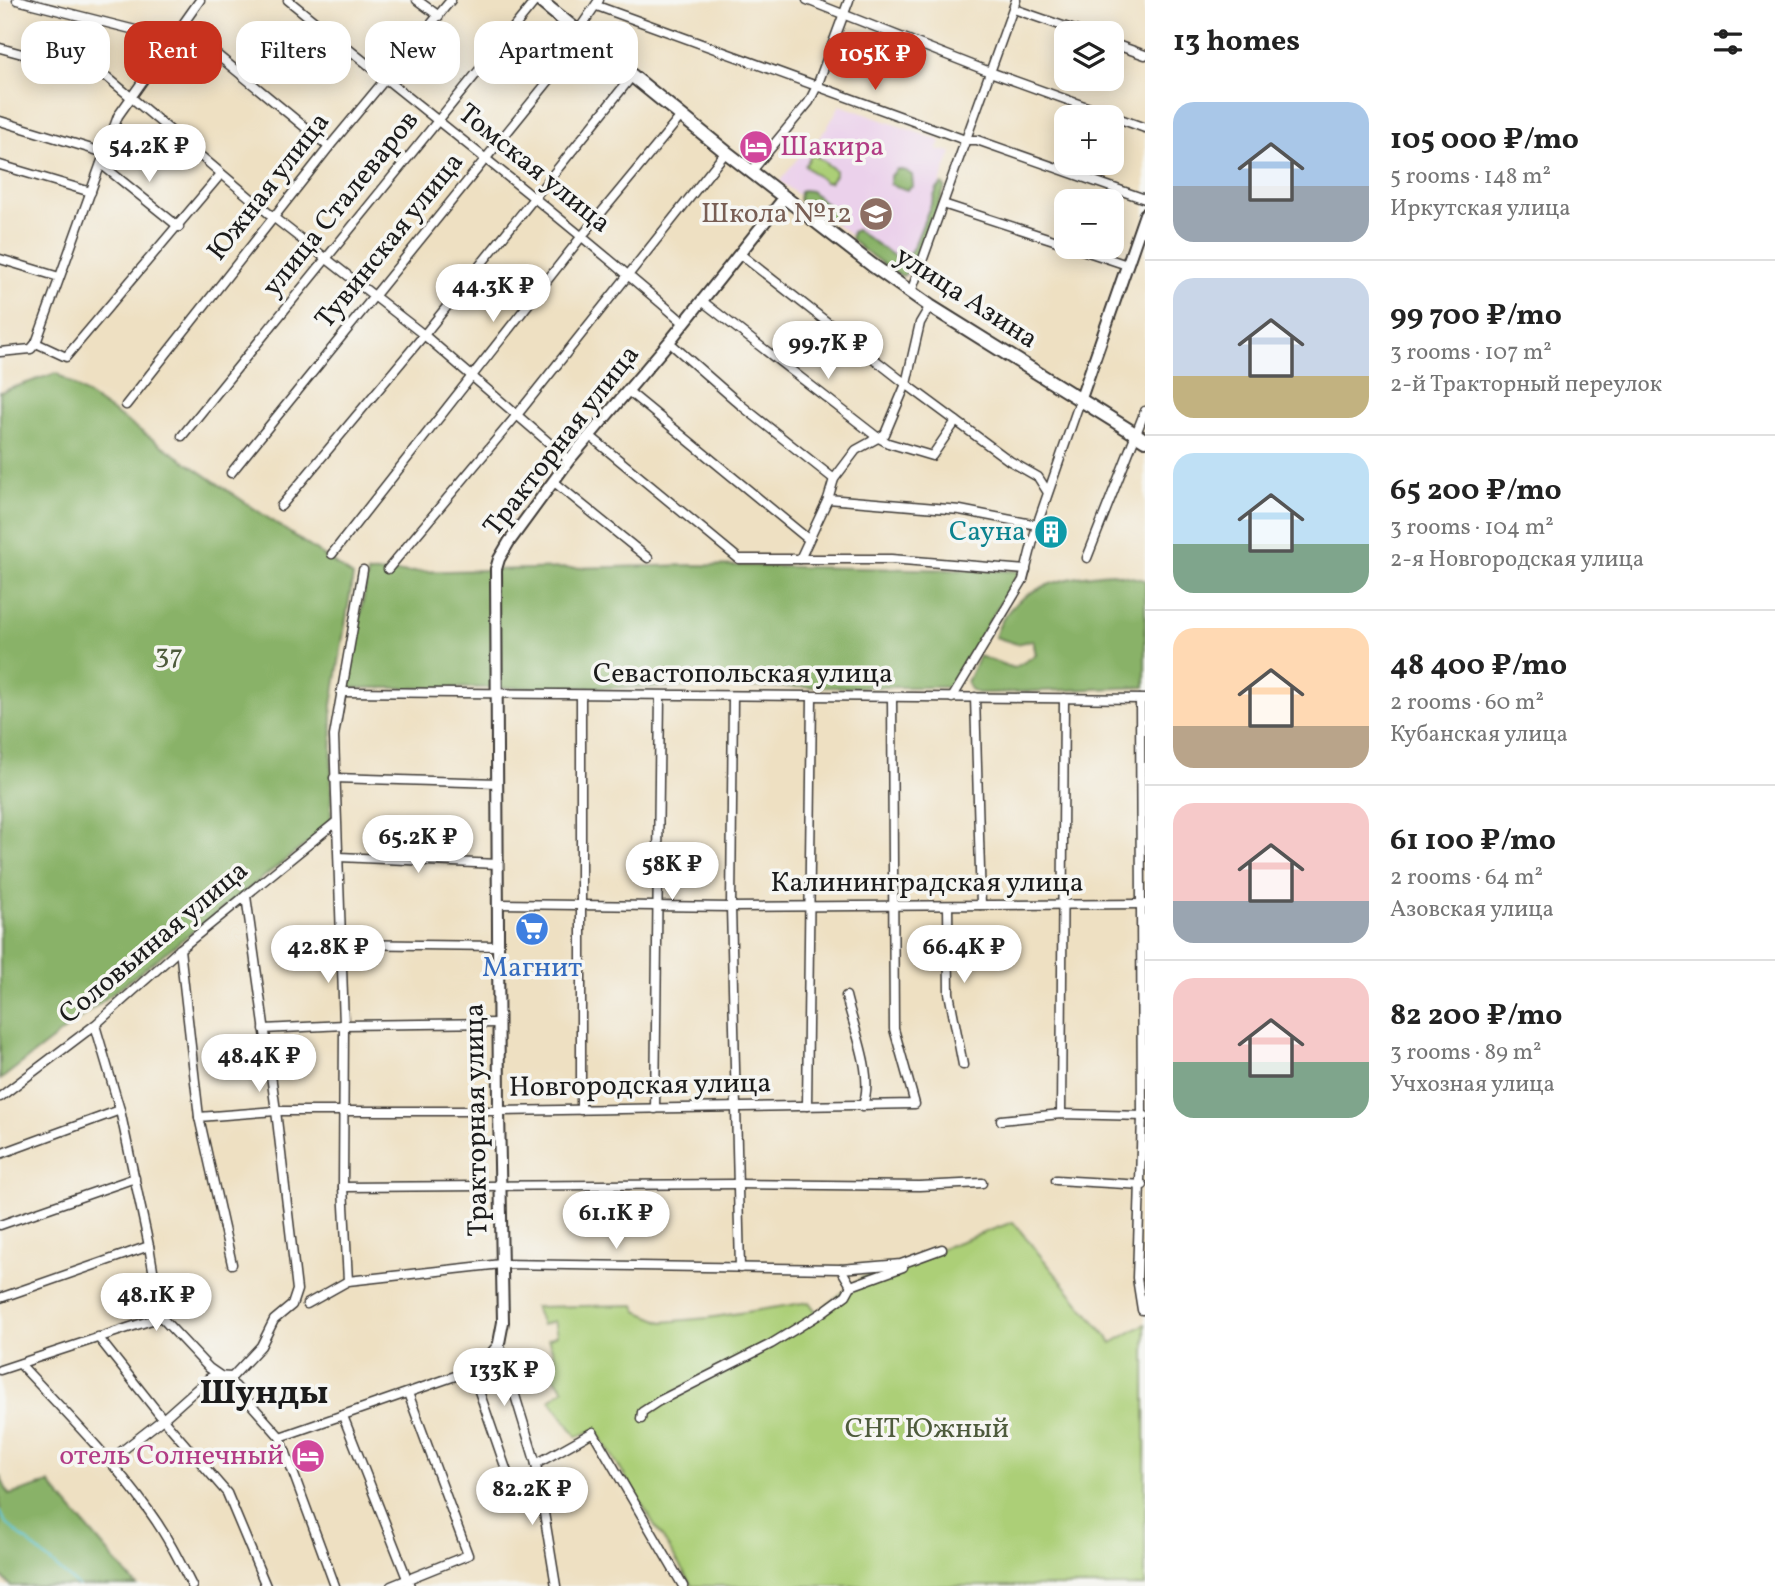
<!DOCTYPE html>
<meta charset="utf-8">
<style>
:root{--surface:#fff;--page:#f2f2f2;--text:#222;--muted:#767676;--line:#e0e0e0;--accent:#c8321e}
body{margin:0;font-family:Vollkorn,serif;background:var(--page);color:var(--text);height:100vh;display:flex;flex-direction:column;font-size:26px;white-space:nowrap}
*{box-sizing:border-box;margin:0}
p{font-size:23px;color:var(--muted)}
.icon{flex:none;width:38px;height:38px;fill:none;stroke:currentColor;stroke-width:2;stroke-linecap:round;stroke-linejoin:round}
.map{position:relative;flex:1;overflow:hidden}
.side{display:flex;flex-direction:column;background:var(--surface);width:630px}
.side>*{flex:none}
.hud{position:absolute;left:21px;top:21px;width:665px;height:63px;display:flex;gap:14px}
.controls{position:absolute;left:1054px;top:21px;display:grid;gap:14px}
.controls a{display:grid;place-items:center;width:70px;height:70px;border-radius:14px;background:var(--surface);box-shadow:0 4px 18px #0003;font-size:35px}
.price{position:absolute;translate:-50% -60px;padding:0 16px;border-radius:24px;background:#fff;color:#222;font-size:23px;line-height:46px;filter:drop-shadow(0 2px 4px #0008)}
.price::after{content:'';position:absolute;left:50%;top:42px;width:21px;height:16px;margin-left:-10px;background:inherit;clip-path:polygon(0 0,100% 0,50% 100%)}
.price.active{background:var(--accent);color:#fff}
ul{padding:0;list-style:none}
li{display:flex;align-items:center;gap:21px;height:175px;padding:0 28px}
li+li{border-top:2px solid var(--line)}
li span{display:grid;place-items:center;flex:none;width:196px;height:140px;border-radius:21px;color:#555}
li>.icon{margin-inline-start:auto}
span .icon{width:84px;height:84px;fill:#fffc;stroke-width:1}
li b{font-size:30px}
h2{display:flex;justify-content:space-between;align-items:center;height:84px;padding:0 28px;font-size:30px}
.pill{padding:0 24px;border-radius:21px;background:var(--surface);box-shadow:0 4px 18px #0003;font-size:24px;line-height:63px}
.pill.active{background:var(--accent);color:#fff}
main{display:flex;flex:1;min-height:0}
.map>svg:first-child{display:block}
</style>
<main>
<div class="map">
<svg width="1145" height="1586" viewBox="0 0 1145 1586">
<rect width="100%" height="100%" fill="#f6f6f2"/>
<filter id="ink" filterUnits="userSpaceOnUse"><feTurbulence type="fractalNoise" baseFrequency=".0143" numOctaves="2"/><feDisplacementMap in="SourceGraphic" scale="14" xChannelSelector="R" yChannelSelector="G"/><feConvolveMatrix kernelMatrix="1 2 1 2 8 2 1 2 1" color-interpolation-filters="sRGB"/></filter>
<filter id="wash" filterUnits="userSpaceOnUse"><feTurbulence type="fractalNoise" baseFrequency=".00686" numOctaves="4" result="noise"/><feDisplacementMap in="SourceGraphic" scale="28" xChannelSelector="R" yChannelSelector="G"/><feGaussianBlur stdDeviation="1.57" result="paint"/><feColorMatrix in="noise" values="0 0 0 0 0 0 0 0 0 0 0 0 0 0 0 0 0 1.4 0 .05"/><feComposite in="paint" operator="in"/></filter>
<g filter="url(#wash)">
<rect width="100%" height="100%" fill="#eee0c2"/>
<path fill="#ebd1eb" d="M 840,105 L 941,141 L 937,150 L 952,152 L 916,246 L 920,248 L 913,270 L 905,277 L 780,181 L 808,145 L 810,147 L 815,139 L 817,140 L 827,128 Z"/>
<g fill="#accf77" stroke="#64764a" stroke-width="2">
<path d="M 811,155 L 816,156 L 835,170 L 835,175 L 830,182 L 825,182 L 805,166 Z"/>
<path d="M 1013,1222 L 1112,1343 L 1145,1324 L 1145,1586 L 692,1586 L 600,1436 L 594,1430 L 577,1437 L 550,1400 L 564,1389 L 544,1366 L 557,1361 L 548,1339 L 557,1335 L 554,1321 L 542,1325 L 535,1307 L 635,1305 L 637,1311 L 663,1322 L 708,1318 L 809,1302 L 817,1313 L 861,1278 Z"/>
</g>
<g fill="#89b268" stroke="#526742" stroke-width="2">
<path d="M 897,169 L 906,171 L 912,175 L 913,186 L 907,190 L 890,184 L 890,177 Z"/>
<path d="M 942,184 L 945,187 L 919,262 L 903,276 L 897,274 L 862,249 L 851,239 L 852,232 L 856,230 L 897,258 L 908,255 L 914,246 L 937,189 Z"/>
<path d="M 803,190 L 811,191 L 839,214 L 839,221 C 824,223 809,210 799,200 L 800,191 Z"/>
<path d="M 56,373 L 353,576 L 332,705 L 331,825 L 0,1080 L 0,392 Z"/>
<path d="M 695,565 L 1020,571 L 949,687 L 347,688 L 368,573 Z"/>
<path d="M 1113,573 L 1145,580 L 1145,687 L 990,693 L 977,693 L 970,689 L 967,682 L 979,656 L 1014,668 L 1036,655 L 1033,640 L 1017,644 L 995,637 C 1010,586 1067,576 1113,573 Z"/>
<path d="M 0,1476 L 9,1495 L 49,1483 L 137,1586 L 11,1586 L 0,1574 Z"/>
</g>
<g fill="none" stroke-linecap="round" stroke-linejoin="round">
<path stroke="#5bc5d5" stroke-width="2" d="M 0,1511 L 6,1523 L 78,1586"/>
</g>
</g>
<g filter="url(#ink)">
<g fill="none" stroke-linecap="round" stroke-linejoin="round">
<g stroke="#3c3935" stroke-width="11">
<g id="street">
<path d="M 17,0 L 147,33 L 165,47"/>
<path d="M 288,0 C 420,108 555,211 684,323"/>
<path d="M 417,0 L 439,16"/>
<path d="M 807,0 L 990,72 L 1145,128"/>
<path d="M 597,6 L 965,140 L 977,140 L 1145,199"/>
<path d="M 1014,9 L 1083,33"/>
<path d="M 182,26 L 329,147"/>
<path d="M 578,31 L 599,0"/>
<path d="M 1111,43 L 1145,55"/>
<path d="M 0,48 L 107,77 L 273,217 L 424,335 L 569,460"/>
<path d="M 0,121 L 105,153"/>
<path d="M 101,164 L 179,227"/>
<path d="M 0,165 L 91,192"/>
<path d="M 751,172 L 809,102 L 817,86 L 849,0"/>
<path d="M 943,204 L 1066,244"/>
<path d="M 1073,247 L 1127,265"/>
<path d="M 740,254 L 906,384 L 1010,461 L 1038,477 L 1047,491"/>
<path d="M 0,259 L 59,277"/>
<path d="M 911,292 L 1016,0"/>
<path d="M 702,301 L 877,437 L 888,443 L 932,456 L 956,421"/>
<path d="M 669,342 L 742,406 L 834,479"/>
<path d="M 36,343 L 118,116 L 200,0"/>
<path d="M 36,343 L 66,357 L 221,174"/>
<path d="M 0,352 L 31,349 L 36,343"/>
<path d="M 628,391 L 808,539"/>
<path d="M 126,405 L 329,147 L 451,0"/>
<path d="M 182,436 L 536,0"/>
<path d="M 590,436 L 739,559 L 891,559 L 1026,570"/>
<path d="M 231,473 L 585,36"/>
<path d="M 553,481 L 648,558"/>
<path d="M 828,499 L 960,510 L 1037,525"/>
<path d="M 281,506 L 424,335 L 633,75"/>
<path d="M 332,554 L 582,236 L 682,115"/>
<path d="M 1087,558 L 1145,411"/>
<path d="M 800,559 L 828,499 L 834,479 L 856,450 L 885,434 L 906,384 L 920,323 L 930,306"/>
<path d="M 388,569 L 517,415 L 726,152"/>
<path d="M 341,692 L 1145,699"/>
<path d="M 733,696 L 731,907 L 740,1268"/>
<path d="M 975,697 L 981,905"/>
<path d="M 952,698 L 1023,580 L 1037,525 L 1080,401"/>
<path d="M 1140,699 L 1142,1116 L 1137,1278 L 1142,1310"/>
<path d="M 334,778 L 498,783"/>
<path d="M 339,857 L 498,864"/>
<path d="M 499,904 L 731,907 L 1145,904"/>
<path d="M 948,906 L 949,993 L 963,1065"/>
<path d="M 341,944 L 499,946"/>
<path d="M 180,949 L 199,1117 L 232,1264"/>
<path d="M 846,996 C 853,1027 876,1078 862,1107"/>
<path d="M 95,1025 L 120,1110 L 149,1246 L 161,1317 L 209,1368 L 235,1386 L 280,1437 L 335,1586"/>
<path d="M 264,1029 L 344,1025 L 498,1023"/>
<path d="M 0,1097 L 95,1025 L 180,949 L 336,822"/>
<path d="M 807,1106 L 812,697"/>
<path d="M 655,1109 L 660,696"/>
<path d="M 581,1110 L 581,696"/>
<path d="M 1061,1114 L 1064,698"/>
<path d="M 199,1117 L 276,1111 L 499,1111 L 915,1104 L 894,1029 L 892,697"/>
<path d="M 1001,1120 L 1061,1114 L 1145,1116"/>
<path d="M 0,1154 L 120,1110"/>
<path d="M 1056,1180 L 1143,1185"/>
<path d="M 343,1187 L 737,1184 L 919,1186 L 982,1183"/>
<path d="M 0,1225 L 135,1178"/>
<path d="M 841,1269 L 851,1286"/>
<path d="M 348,1281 L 343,1187 L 344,1025 L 334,736 L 363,570"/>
<path d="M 0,1298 L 149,1246"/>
<path d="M 307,1304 L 348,1281 L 501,1264 L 841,1269 L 901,1264 L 942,1249"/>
<path d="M 98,1337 L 163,1419 L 227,1493 L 266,1586"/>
<path d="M 499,1343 L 536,1464 L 556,1586"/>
<path d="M 20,1364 C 64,1411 111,1458 149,1511 C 166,1534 179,1560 192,1586"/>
<path d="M 471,1368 L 508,1475"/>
<path d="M 0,1370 L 161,1317"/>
<path d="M 343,1416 L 410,1586"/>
<path d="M 641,1419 L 642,1412 L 659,1401 L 771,1344 L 820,1314 L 846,1295 L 851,1286 L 903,1267"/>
<path d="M 280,1437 L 461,1374 L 490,1354 L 499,1343"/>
<path d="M 109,1461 L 163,1419 L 208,1379 L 213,1376 L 232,1377 L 261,1346 L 274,1320 L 292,1305 L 297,1290 L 276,1111 L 246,896"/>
<path d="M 536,1464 L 593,1432 L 683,1586"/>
<path d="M 391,1586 L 468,1555 L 408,1393"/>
</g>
</g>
<g stroke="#3c3935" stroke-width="14">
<g id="secondary">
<path d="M 1080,401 L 1145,214"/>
<path d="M 499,1343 L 503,1322 L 499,1111 L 496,569 L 499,559 L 509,542 L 569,460 L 669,342 L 784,198"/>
</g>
</g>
<g stroke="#3c3935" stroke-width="16">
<path id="primary" d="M 539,0 L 726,152 L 872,265 L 930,306 L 1145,440"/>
</g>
<use href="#street" stroke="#fff" stroke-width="8"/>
<use href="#secondary" stroke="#fff" stroke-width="10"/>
<use href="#primary" stroke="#fff" stroke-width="12"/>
</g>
</g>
<defs>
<g id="hotel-disc" transform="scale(1.75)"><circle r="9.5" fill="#d1479c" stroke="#f6f6f2"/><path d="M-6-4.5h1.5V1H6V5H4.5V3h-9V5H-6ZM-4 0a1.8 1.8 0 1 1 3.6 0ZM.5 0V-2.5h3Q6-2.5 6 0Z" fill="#fff"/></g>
<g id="school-disc" transform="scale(1.75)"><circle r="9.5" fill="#8d6e63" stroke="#f6f6f2"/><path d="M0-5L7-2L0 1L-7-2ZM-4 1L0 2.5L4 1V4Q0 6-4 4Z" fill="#fff"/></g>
<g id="building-disc" transform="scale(1.75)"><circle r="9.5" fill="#0f9aa8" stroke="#f6f6f2"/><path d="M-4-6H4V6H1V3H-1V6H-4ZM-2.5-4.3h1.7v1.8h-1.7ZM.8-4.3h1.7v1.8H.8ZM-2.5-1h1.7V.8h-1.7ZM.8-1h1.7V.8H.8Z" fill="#fff"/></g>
<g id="supermarket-disc" transform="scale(1.75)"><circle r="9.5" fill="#3f7fe0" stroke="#f6f6f2"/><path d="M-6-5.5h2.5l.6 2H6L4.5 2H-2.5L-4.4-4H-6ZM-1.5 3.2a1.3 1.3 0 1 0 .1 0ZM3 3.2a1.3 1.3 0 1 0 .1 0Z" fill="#fff"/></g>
</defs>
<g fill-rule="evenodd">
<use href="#hotel-disc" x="756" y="147"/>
<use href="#school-disc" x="876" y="214"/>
<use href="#building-disc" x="1051" y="532"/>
<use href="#supermarket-disc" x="532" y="929"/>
<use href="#hotel-disc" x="308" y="1456"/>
</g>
<g text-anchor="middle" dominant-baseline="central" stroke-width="7" stroke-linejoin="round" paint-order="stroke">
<g font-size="28" fill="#b23c85" stroke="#f6f6f2" text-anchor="start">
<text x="780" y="147">Шакира</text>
<text x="284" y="1456" text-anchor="end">отель Солнечный</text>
</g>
<g font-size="28" fill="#1c1c1c" stroke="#f6f6f2">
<text transform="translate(534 169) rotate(39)">Томская улица</text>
<text transform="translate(269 187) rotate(-52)">Южная улица</text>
<text transform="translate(341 204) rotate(-51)">улица Сталеваров</text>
<text transform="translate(390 241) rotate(-51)">Тувинская улица</text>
<text transform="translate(966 298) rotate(33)">улица Азина</text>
<text transform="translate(562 441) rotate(-52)">Тракторная улица</text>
<text x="743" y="674">Севастопольская улица</text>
<text x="927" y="883">Калининградская улица</text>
<text transform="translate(154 943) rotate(-40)">Соловьиная улица</text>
<text transform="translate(640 1086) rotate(-1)">Новгородская улица</text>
<text transform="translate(477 1120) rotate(-91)">Тракторная улица</text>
</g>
<g font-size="28" fill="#785e54" stroke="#f6f6f2" text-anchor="end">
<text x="852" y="214">Школа №12</text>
</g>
<g font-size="28" fill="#0d838f" stroke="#f6f6f2" text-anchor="end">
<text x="1026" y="532">Сауна</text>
</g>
<g font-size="28" fill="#4e5b3c" stroke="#f6f6f2">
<text x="169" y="655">37</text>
<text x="927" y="1429">СНТ Южный</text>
</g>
<g font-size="28" fill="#366cbe" stroke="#f6f6f2">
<text x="532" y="968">Магнит</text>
</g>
<g font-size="35" font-weight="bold" fill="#1c1c1c" stroke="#f6f6f2">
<text x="264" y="1394">Шунды</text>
</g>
</g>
</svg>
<div class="controls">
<a><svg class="icon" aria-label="layers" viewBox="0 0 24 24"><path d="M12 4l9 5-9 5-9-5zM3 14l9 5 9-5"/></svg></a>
<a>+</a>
<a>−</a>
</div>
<b class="price active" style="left:875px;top:92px">105K ₽</b>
<b class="price" style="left:149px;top:184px">54.2K ₽</b>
<b class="price" style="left:493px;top:324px">44.3K ₽</b>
<b class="price" style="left:828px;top:381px">99.7K ₽</b>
<b class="price" style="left:418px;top:875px">65.2K ₽</b>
<b class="price" style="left:672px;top:902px">58K ₽</b>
<b class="price" style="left:328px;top:985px">42.8K ₽</b>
<b class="price" style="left:964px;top:985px">66.4K ₽</b>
<b class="price" style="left:259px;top:1094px">48.4K ₽</b>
<b class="price" style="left:616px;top:1251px">61.1K ₽</b>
<b class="price" style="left:156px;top:1333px">48.1K ₽</b>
<b class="price" style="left:504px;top:1408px">133K ₽</b>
<b class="price" style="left:532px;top:1527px">82.2K ₽</b>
<div class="hud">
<a class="pill">Buy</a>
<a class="pill active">Rent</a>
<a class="pill">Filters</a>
<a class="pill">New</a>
<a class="pill">Apartment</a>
</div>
</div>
<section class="side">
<h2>13 homes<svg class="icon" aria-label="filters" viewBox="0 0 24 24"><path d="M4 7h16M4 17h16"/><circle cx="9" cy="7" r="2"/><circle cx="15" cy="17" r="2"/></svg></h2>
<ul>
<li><span style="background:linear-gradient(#a9c7e8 60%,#9aa5b1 0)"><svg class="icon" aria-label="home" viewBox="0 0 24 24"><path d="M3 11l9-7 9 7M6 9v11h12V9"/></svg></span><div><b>105 000 ₽/mo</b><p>5 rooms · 148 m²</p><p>Иркутская улица</p></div></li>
<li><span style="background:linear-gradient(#c9d6e8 70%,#c2b280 0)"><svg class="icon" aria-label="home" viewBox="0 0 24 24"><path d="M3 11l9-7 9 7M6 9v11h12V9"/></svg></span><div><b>99 700 ₽/mo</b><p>3 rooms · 107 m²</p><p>2-й Тракторный переулок</p></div></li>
<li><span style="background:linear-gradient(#bfe0f5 65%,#7fa58c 0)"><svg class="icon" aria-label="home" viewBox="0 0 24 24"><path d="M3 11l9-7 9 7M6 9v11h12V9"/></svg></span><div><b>65 200 ₽/mo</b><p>3 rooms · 104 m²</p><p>2-я Новгородская улица</p></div></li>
<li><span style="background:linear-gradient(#ffd9b3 70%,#b9a48a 0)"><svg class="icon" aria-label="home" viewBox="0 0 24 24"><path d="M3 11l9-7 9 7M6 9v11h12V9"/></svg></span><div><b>48 400 ₽/mo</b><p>2 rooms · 60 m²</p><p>Кубанская улица</p></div></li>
<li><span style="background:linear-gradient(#f6c9c9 70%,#9aa5b1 0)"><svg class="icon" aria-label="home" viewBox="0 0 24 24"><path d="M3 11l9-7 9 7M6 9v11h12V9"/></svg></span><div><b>61 100 ₽/mo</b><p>2 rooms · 64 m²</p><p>Азовская улица</p></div></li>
<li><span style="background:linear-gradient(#f6c9c9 60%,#7fa58c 0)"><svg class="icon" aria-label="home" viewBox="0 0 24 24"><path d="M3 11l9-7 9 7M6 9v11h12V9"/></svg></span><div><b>82 200 ₽/mo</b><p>3 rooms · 89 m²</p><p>Учхозная улица</p></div></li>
</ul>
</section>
</main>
